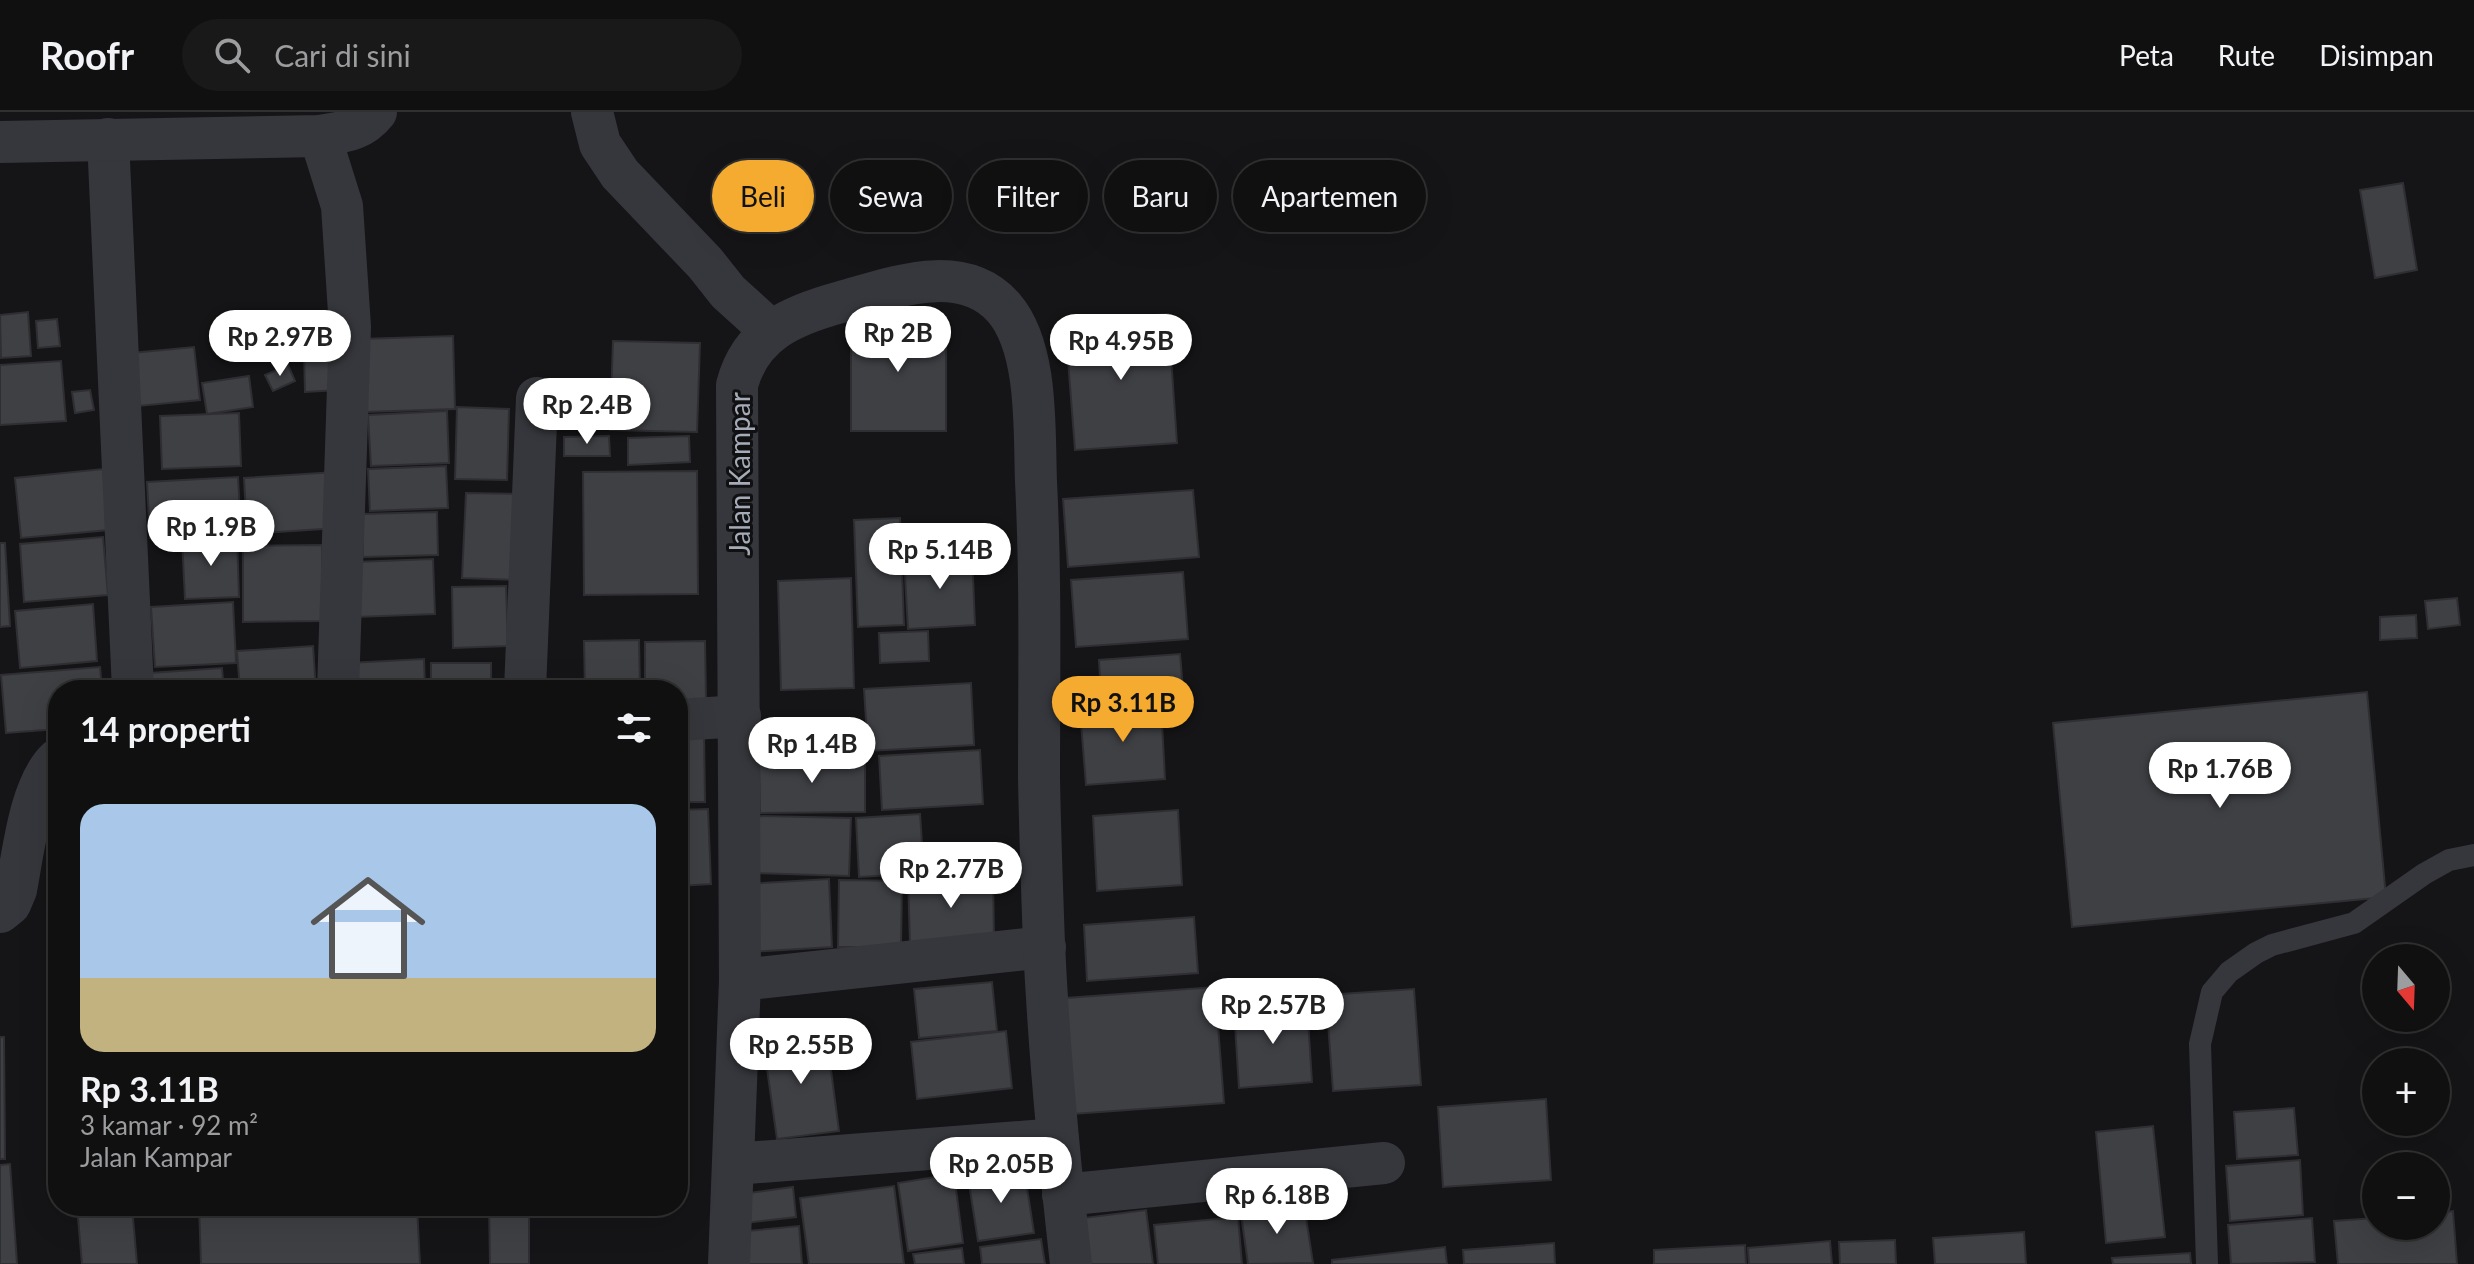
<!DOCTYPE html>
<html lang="id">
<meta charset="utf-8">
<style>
:root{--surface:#101011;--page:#19191a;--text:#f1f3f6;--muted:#9c9d9f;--line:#303031;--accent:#f4ab2f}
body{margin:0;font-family:Lato,sans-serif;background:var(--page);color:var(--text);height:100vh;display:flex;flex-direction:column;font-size:30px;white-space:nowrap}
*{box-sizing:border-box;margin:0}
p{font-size:26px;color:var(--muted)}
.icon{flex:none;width:44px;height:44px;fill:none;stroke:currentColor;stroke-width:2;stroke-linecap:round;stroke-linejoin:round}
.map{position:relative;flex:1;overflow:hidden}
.panel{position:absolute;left:48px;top:568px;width:640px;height:536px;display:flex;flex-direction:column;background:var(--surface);border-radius:32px;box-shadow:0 8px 32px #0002,0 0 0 2px var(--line)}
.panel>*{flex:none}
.banner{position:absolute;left:712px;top:48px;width:760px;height:72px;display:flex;gap:16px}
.needle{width:52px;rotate:161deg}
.tools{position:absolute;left:2362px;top:832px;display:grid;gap:16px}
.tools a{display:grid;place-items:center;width:88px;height:88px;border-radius:50%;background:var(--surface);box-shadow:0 8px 32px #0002,0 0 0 2px var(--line);font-size:40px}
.price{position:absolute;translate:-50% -68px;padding:0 18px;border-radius:28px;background:#fff;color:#222;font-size:26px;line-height:52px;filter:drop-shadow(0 2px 4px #0008)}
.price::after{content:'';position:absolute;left:50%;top:48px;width:24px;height:18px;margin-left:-12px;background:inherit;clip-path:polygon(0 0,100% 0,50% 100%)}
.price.active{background:var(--accent);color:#111}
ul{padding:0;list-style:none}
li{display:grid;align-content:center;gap:16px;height:424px;padding:0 32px}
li+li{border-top:2px solid var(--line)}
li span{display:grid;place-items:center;height:248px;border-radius:24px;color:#555}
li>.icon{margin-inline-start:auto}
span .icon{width:144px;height:144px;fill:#fffc;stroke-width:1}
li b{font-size:34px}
h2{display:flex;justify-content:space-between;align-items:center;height:96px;padding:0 32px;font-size:34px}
.chip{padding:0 28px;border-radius:36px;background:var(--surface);box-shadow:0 8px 32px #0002,0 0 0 2px var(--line);font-size:28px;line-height:72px}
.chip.active{background:var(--accent);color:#111}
header{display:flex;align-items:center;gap:48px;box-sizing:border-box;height:112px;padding:0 40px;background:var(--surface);border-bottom:2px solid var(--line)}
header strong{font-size:38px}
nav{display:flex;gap:44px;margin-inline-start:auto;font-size:28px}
.search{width:560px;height:72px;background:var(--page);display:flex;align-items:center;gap:20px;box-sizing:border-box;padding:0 28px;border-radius:44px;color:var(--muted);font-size:30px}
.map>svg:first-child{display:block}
</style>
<header>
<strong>Roofr</strong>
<div class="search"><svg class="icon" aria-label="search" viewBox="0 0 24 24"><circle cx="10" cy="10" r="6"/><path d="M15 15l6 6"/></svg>Cari di sini</div>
<nav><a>Peta</a><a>Rute</a><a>Disimpan</a></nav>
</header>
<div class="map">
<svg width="2474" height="1152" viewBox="0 0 2474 1152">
<rect width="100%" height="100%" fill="#151517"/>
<g fill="#3f4044" stroke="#2f2f33" stroke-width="2">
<path d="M 2403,71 L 2417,158 L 2375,166 L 2360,78 Z"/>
<path d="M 28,200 L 31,244 L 1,246 L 0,203 Z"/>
<path d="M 1168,202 L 1177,331 L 1075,338 L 1065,209 Z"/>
<rect x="851" y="205" width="95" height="114"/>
<path d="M 57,207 L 60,234 L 38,236 L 36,209 Z"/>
<path d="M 453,224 L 455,297 L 364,300 L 361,227 Z"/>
<path d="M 613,229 L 700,231 L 697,320 L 610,318 Z"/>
<path d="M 194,235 L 200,288 L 138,294 L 132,241 Z"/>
<path d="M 337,238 L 339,278 L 305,280 L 304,239 Z"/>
<path d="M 61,249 L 66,309 L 0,313 L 0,253 Z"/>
<path d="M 288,253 L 295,269 L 273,279 L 265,263 Z"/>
<path d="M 249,264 L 253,295 L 207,302 L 202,271 Z"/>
<path d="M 90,278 L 94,298 L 75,301 L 72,280 Z"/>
<path d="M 563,278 L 604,279 L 603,312 L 563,311 Z"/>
<path d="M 457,295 L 509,297 L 507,368 L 455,367 Z"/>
<path d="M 447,299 L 449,351 L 371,354 L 368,303 Z"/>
<path d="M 239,301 L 241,354 L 162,357 L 160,304 Z"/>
<path d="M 609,324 L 610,344 L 564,344 L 564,325 Z"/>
<path d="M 689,324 L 690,350 L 628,353 L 628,326 Z"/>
<path d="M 446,354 L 448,396 L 370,399 L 368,357 Z"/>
<path d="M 103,357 L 109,418 L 21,426 L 15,366 Z"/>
<path d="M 697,359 L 698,482 L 584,483 L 583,360 Z"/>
<path d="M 335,360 L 338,416 L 247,422 L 244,366 Z"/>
<path d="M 238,365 L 241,421 L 150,426 L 147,370 Z"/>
<path d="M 1193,378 L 1199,445 L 1068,455 L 1063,387 Z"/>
<path d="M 466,381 L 523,382 L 519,468 L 462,466 Z"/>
<path d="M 437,400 L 438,443 L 363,445 L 363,402 Z"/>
<path d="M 900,406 L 904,513 L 858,515 L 854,408 Z"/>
<path d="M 237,424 L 239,485 L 185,487 L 182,427 Z"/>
<path d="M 103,425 L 108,483 L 24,490 L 20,432 Z"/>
<path d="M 0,431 L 5,431 L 10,514 L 0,515 Z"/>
<path d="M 322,433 L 323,509 L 243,510 L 243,434 Z"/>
<path d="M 972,442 L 975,513 L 908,517 L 904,446 Z"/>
<path d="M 433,447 L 435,502 L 356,505 L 355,450 Z"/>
<path d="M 1183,460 L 1188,527 L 1076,535 L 1071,468 Z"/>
<path d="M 851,466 L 854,576 L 781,578 L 778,469 Z"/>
<path d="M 506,474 L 508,534 L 453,536 L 452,475 Z"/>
<path d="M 2457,486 L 2460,513 L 2428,517 L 2425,489 Z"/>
<path d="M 233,490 L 236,551 L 155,555 L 151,495 Z"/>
<path d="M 93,492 L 97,549 L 20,556 L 15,499 Z"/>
<path d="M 2416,503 L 2417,526 L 2380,528 L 2380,505 Z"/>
<path d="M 928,519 L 929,549 L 880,551 L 879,521 Z"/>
<path d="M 639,528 L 640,578 L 585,578 L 584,529 Z"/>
<path d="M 705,529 L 706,589 L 678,589 L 678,578 L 645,578 L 645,530 Z"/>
<path d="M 313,534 L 316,578 L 240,578 L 237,539 Z"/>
<path d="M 1180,542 L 1183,577 L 1101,582 L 1099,548 Z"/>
<path d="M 424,547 L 425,578 L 350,578 L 348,551 Z"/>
<rect x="431" y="551" width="60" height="27"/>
<path d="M 100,555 L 102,578 L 58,578 L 58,617 L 6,621 L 1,563 Z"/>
<path d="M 222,556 L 224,578 L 151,578 L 150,561 Z"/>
<path d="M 971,571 L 974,633 L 868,639 L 864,577 Z"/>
<path d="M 2367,580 L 2386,785 L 2072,815 L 2053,611 Z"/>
<path d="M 1161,592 L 1165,667 L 1086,673 L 1080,598 Z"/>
<path d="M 704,620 L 705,690 L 678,690 L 678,621 Z"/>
<path d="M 980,638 L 983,692 L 882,698 L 879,644 Z"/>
<path d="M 865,646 L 865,700 L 760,701 L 759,647 Z"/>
<path d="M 708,697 L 711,772 L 678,774 L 678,698 Z"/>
<path d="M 1178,698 L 1182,773 L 1097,779 L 1093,704 Z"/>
<path d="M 920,702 L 924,761 L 859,765 L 856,706 Z"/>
<path d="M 757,704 L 851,706 L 849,764 L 756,761 Z"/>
<path d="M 993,765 L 994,829 L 910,832 L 908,767 Z"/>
<path d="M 829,767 L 832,835 L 749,840 L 746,772 Z"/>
<path d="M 839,768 L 902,769 L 901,835 L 838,835 Z"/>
<path d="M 1194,805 L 1198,861 L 1087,869 L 1084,813 Z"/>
<path d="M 992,870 L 997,919 L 919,926 L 914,877 Z"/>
<path d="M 1215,875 L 1224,991 L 1073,1002 L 1066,886 Z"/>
<path d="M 1414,877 L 1421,973 L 1333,979 L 1326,883 Z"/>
<path d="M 1307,892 L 1312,970 L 1239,976 L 1234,897 Z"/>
<path d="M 1006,919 L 1012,976 L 917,987 L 911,930 Z"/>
<path d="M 826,920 L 839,1019 L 777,1027 L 763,929 Z"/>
<path d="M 0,925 L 4,925 L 5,1047 L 0,1047 Z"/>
<path d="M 1546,987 L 1551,1068 L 1443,1075 L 1438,995 Z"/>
<path d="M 2294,996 L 2298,1043 L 2237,1047 L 2234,1000 Z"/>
<path d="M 2153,1014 L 2165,1125 L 2106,1131 L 2096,1020 Z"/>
<path d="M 2300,1048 L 2303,1103 L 2230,1109 L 2226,1054 Z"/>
<path d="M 10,1052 L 17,1152 L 0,1152 L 0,1053 Z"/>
<path d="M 1024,1056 L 1034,1121 L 978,1129 L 968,1065 Z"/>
<path d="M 954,1062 L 963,1131 L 908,1139 L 898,1071 Z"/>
<path d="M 894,1074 L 904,1152 L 809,1152 L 800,1086 Z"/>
<path d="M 793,1075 L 796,1105 L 746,1111 L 742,1082 Z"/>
<path d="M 1304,1093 L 1313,1151 L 1248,1152 L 1241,1102 Z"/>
<path d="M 77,1094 L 132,1094 L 137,1152 L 82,1152 Z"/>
<path d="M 199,1094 L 417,1094 L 420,1152 L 201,1152 Z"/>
<path d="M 489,1094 L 529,1094 L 529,1152 L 490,1152 Z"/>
<path d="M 1146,1098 L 1153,1152 L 1081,1152 L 1076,1107 Z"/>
<path d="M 2453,1099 L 2457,1152 L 2338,1152 L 2334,1109 L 2376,1106 L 2376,1114 L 2436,1114 L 2436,1101 Z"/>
<path d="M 1238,1105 L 1242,1152 L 1158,1152 L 1154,1113 Z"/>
<path d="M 2312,1106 L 2315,1150 L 2231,1152 L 2228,1113 Z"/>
<path d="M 799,1114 L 802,1152 L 740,1152 L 737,1120 Z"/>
<path d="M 2024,1120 L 2026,1152 L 1935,1152 L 1933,1126 Z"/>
<path d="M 1041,1127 L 1045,1152 L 982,1152 L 980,1135 Z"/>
<path d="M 1895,1128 L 1896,1152 L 1840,1152 L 1839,1130 Z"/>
<path d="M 1830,1129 L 1832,1152 L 1749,1152 L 1748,1136 Z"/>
<path d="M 1554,1131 L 1555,1152 L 1464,1152 L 1463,1138 Z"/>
<path d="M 1745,1133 L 1746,1152 L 1654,1152 L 1654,1138 Z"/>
<path d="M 1445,1135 L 1447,1152 L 1332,1152 L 1332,1148 Z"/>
<path d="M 962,1136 L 964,1152 L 915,1152 L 913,1142 Z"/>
<path d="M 2190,1141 L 2191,1152 L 2113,1152 L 2112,1146 Z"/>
</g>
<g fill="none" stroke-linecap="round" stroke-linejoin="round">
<path stroke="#36373c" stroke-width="22" d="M 2207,1152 L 2200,932 L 2212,880 L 2229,860 L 2256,841 L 2272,833 L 2354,811 L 2424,762 L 2449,748 L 2474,743"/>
<g stroke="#36373c" stroke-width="42">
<path d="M 592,0 L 600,32 L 620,62 L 705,151 L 728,180 L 771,219"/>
<path d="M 320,24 L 342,94 L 350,215 L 338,578"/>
<path d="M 108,27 L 133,578"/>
<path d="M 0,30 L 320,24 C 343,20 361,19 376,0"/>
<path d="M 525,578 L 537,286"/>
<path d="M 678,608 L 740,604"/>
<path d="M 0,800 L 10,792 L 16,778 C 23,742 30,672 58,647"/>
<path d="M 740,868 L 1045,835"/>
<path d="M 734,1052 L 1058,1027"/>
<path d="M 1063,1083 L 1384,1051"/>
<path d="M 729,1152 L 740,868 L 737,273 C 751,220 793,203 841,190 C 892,176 962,148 1004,196 C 1039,237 1034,320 1036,370 C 1041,469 1039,567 1039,666 C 1040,721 1042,777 1044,832 C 1049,939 1059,1046 1071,1152"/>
</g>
</g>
<g text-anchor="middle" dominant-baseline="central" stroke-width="6" stroke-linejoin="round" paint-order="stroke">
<g font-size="28" fill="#a6acb7" stroke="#101012">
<text transform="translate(739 362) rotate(-90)">Jalan Kampar</text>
</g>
</g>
</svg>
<div class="tools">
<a><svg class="needle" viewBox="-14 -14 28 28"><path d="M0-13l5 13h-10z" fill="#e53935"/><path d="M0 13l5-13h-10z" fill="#9c9d9f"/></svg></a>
<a>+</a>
<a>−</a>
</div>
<b class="price" style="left:898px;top:262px">Rp 2B</b>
<b class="price" style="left:280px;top:266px">Rp 2.97B</b>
<b class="price" style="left:1121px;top:270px">Rp 4.95B</b>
<b class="price" style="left:587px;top:334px">Rp 2.4B</b>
<b class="price" style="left:211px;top:456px">Rp 1.9B</b>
<b class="price" style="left:940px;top:479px">Rp 5.14B</b>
<b class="price active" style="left:1123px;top:632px">Rp 3.11B</b>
<b class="price" style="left:812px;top:673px">Rp 1.4B</b>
<b class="price" style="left:2220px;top:698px">Rp 1.76B</b>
<b class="price" style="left:951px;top:798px">Rp 2.77B</b>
<b class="price" style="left:1273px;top:934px">Rp 2.57B</b>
<b class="price" style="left:801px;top:974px">Rp 2.55B</b>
<b class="price" style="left:1001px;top:1093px">Rp 2.05B</b>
<b class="price" style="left:1277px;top:1124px">Rp 6.18B</b>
<div class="banner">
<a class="chip active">Beli</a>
<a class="chip">Sewa</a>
<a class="chip">Filter</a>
<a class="chip">Baru</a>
<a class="chip">Apartemen</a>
</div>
<section class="panel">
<h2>14 properti<svg class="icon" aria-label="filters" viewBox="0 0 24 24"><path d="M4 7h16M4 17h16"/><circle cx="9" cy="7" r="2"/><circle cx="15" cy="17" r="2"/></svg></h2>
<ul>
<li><span style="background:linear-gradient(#a9c7e8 70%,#c2b280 0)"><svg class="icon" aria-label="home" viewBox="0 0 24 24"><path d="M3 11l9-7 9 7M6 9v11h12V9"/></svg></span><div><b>Rp 3.11B</b><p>3 kamar · 92 m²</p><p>Jalan Kampar</p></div></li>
</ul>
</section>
</div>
